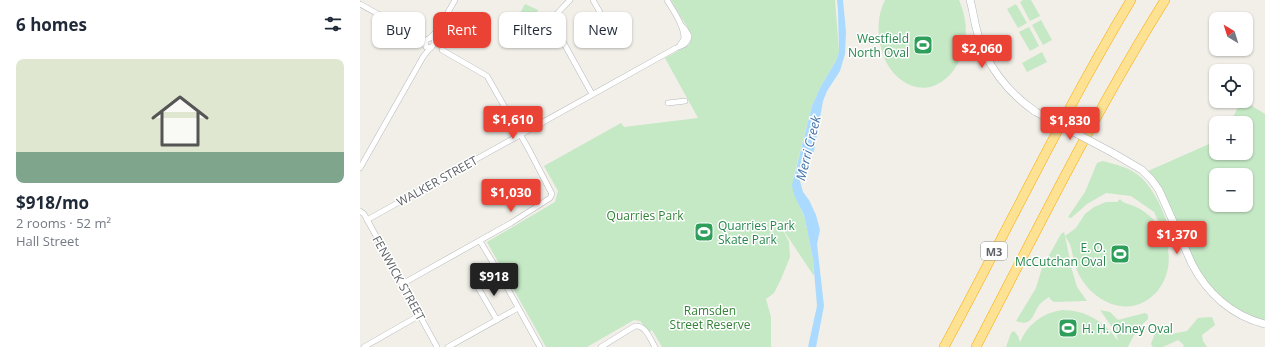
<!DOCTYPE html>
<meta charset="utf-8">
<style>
:root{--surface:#fff;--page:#f6f6f7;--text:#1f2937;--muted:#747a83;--accent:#ea4335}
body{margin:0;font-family:"Open Sans",sans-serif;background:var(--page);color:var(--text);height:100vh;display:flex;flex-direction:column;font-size:15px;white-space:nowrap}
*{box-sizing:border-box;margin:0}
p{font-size:13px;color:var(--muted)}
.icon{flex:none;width:22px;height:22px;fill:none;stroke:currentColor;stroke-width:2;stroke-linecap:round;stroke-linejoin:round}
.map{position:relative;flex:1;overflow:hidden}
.drawer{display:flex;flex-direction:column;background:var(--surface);width:360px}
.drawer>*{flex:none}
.guide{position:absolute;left:12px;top:12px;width:380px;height:36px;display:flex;gap:8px}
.needle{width:26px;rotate:322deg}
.controls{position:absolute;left:849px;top:12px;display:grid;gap:8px}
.controls a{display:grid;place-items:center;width:44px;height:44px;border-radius:8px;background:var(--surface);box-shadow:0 1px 3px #0004;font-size:20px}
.price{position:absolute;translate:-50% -34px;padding:0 9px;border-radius:4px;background:var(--accent);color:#fff;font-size:13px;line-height:26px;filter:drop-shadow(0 1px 2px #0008)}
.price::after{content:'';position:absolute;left:50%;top:24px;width:12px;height:9px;margin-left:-6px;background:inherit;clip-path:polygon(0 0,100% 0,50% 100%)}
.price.selected{background:#222;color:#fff}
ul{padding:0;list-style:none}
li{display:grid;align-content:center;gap:8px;height:212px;padding:0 16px}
li span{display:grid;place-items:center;height:124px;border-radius:8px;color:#555}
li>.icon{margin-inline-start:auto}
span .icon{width:72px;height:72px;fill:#fffc;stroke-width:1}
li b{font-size:17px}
h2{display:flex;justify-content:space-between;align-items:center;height:48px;padding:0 16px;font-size:17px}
.tag{padding:0 14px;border-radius:8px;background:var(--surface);box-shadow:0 1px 3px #0004;font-size:14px;line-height:36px}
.tag.selected{background:var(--accent);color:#fff}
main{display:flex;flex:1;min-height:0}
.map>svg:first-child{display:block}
</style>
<main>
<section class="drawer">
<h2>6 homes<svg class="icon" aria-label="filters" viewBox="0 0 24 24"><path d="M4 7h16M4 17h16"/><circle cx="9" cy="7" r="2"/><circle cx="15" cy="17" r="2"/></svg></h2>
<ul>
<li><span style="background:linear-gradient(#dfe7d0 75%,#7fa58c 0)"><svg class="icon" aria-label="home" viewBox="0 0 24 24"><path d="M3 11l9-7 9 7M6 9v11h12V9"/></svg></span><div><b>$918/mo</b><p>2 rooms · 52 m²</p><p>Hall Street</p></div></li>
</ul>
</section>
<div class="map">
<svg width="905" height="347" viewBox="0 0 905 347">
<rect width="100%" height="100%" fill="#f1efe8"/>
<g fill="#c5e8c5" fill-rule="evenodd">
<path d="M 311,0 L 475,0 L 479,52 L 476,61 L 461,86 L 452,106 L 434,175 L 433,190 L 445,219 L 453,259 L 454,276 L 422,228 L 429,242 L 430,257 L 421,279 L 414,293 L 406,299 L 411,317 L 411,347 L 302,347 L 292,330 L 289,332 L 280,321 L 274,320 L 227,347 L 186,347 L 127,242 L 195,202 L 198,191 L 184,166 L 261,123 L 264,127 L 338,118 L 305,58 L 329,45 L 332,35 Z"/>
<path d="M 525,0 L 599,0 C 605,14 607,27 605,42 C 601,73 571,103 540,79 C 531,72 525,62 522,51 C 517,34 517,16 525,0 Z"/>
<path d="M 663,0 L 671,0 L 680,16 L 670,21 L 660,2 Z"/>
<path d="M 165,4 L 178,10 L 176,25 L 159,43 L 146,39 Z"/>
<path d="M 656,4 L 667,23 L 658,28 L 647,9 Z"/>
<path d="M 681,20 L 692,40 L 683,45 L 672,25 Z"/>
<path d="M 669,27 L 679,46 L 670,51 L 659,32 Z"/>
<path d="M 682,52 L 687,62 L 667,72 L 662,63 Z"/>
<path d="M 881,101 L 884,101 L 905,114 L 905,324 L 882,315 L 847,288 L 791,179 L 788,171 L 856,141 L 856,153 L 886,153 L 886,123 L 870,123 ZM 856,175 L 886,175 L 886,205 L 856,205 Z"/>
<path d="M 743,161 C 753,164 764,166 772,171 C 798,185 810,230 818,256 L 808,241 L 794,212 L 771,196 L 746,193 L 727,204 L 711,218 L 708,217 L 725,192 L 737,163 Z"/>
<path d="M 760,199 C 763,204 771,204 776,207 C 787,212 796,221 802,232 C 826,277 782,329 737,296 C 726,288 717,275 714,261 C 711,249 713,248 705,236 L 712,270 L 717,287 L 727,301 C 721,301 695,302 694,302 C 692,301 690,299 689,297 C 685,300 681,302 679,305 C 672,316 672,327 656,321 L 676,288 L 682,268 L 701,234 L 704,232 L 705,236 L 716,228 L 725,214 L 734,207 L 746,202 L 757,202 Z"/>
<path d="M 702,310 C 726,310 745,322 758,341 L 756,333 L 740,310 L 750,312 L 758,320 L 785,313 L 788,315 L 788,319 C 779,327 773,336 768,347 L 646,347 L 651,333 L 654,331 L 658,336 L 660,342 C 668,324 682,313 702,310 Z"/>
<path d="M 852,317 L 855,325 L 842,335 L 843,341 L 847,347 L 823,347 L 824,345 L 818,340 L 803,347 L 793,347 L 791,344 L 796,331 L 803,331 L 811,334 L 827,331 L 838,318 Z"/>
</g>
<path fill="#aadaff" d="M 477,0 L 483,0 L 486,32 L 485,54 L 480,71 L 467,91 L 463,101 L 454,151 L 445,162 L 440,181 L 443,192 L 449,200 L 456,215 L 460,230 L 457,244 L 464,306 L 456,347 L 448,347 L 457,306 L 453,259 L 445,219 C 442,207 433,198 432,185 L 452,106 L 461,86 L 476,61 L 479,52 L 478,10 Z"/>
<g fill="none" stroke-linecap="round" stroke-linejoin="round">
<g stroke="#b5b8bc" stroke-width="6">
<g id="street">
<path d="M 210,0 L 191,20 L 232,94"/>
<path d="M 233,0 L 254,37"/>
<path d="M 307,0 C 314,12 324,25 324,39 L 320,45"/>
<path d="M 0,4 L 57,36 L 65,44"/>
<path d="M 78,30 L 70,38 L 66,40 L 65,44 L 66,47 L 71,48 L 74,44 L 74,41 L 78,30 L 95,0"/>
<path d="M 308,103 L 325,101"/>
<path d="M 0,168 L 63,57 L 70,48"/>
<path d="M 0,211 L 4,214 L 77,347"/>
<path d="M 7,220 L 316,48 C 322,46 328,44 329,36 L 325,29 L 321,25"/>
<path d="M 120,241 L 138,271 L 180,347"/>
<path d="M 42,284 L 151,223 L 190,198 L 192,194 L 168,148 L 127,76 L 82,50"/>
<path d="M 116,284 L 137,320"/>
<path d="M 4,347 L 60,315"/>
<path d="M 88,347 L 158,308"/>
<path d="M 241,347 L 275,326 C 286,325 290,339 295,347"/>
</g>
</g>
<g stroke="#b6babf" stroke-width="8">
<g id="secondary">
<path d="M 610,0 C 613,10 614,21 617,31 C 625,64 648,93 676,112"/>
<path d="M 753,153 L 782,170 L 791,179 L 799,190 L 832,264 C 847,293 872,316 905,324"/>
</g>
</g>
<g stroke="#f9ab00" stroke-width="10">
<g id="highway">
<path d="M 584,347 C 647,231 703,113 771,0"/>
<path d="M 616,347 C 677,230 735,112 805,0"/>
</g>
</g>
<use href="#street" stroke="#fff" stroke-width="5"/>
<use href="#secondary" stroke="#fff" stroke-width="7"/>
<use href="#highway" stroke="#fde293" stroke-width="9"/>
<g stroke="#b6babf" stroke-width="8" stroke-linecap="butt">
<path id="secondary-bridge" d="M 676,112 L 753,153"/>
</g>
<use href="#secondary-bridge" stroke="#fff" stroke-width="7"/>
</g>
<defs>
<g id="stadium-square" transform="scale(1)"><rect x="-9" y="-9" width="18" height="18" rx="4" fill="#2e9e5b" stroke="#fff"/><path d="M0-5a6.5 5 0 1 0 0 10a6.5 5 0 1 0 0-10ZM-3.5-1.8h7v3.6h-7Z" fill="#fff"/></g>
</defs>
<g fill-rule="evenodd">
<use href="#stadium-square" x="563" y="45"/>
<use href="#stadium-square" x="344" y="232"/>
<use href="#stadium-square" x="760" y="254"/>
<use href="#stadium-square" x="708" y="328"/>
</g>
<g text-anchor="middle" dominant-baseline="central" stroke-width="3" stroke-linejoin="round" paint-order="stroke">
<rect fill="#fff" stroke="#8f9295" stroke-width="1" x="621" y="242" width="26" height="18" rx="3"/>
<g font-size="11" font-weight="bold" fill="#5f6368">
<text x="634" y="251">M3</text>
</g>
<g font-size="12" fill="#27864d" stroke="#fff" text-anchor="end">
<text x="549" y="38">Westfield<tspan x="549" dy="14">North Oval</tspan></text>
<text x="358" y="225" text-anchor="start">Quarries Park<tspan x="358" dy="14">Skate Park</tspan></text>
<text x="746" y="247">E. O.<tspan x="746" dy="14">McCutchan Oval</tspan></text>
<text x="722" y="328" text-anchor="start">H. H. Olney Oval</text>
</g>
<g font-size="12" fill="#5f6368" stroke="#fff">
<text transform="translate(77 181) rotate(-29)">WALKER STREET</text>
<text transform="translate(39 278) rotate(61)">FENWICK STREET</text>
</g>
<g font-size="12" fill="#348238" stroke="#fff">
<text x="285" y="215">Quarries Park</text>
<text x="350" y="310">Ramsden<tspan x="350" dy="14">Street Reserve</tspan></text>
</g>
<g font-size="13" font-style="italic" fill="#4174aa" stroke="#fff">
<text transform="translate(448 148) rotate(-76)">Merri Creek</text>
</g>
</g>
</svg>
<div class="controls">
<a><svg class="needle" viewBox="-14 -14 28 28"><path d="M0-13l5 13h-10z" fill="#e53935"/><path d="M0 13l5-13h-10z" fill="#747a83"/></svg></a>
<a><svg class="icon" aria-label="locate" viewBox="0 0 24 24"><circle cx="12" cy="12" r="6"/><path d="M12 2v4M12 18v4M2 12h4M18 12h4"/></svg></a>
<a>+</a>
<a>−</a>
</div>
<b class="price" style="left:622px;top:69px">$2,060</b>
<b class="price" style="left:153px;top:140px">$1,610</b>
<b class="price" style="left:710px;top:141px">$1,830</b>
<b class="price" style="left:151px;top:213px">$1,030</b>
<b class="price" style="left:817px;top:255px">$1,370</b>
<b class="price selected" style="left:134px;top:297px">$918</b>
<div class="guide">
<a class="tag">Buy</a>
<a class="tag selected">Rent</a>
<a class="tag">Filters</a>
<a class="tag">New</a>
</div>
</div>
</main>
